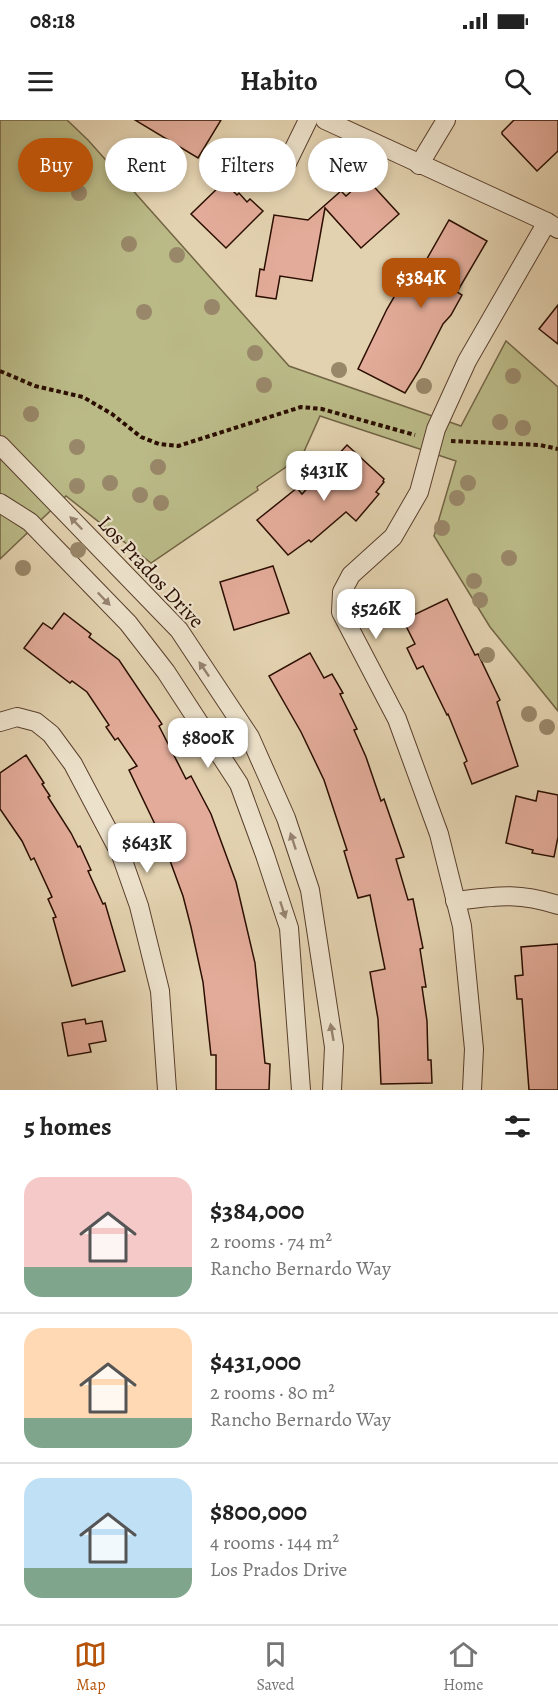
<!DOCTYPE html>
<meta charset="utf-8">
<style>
:root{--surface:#fff;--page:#f2f2f2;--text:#222;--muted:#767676;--line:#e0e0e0;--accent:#b45309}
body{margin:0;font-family:Alegreya,serif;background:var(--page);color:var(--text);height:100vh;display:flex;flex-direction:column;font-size:22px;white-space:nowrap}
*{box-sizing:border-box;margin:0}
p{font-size:20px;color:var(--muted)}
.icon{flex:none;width:33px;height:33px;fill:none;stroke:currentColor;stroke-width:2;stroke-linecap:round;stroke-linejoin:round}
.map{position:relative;height:970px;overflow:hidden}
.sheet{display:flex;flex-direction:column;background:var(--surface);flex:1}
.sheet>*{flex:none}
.hud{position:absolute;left:18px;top:18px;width:522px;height:54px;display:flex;gap:12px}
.price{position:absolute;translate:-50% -51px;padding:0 14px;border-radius:12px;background:#fff;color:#222;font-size:20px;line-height:39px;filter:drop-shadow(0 2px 3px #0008)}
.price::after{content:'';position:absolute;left:50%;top:36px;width:18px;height:14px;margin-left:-9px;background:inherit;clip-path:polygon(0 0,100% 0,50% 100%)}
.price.on{background:var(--accent);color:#fff}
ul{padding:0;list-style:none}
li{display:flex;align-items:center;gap:18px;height:150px;padding:0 24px}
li+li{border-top:2px solid var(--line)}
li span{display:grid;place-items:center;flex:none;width:168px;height:120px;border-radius:18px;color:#555}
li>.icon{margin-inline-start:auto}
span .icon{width:72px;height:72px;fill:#fffc;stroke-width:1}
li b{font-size:26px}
h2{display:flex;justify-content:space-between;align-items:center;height:72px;padding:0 24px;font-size:26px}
.pill{padding:0 21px;border-radius:27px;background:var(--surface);box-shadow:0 3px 9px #0003;font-size:21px;line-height:54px}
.pill.on{background:var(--accent);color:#fff}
.status{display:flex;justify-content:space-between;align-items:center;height:42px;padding:0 30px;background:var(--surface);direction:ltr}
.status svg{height:16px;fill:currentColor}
header{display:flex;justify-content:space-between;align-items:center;height:78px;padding:0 24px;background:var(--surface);font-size:27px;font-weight:600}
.dock{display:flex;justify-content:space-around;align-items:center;height:84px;border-top:2px solid var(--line);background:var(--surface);font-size:16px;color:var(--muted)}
.dock a{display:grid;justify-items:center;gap:3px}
.dock .on{color:var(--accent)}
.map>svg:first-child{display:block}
</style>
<div class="status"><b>08:18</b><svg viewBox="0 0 49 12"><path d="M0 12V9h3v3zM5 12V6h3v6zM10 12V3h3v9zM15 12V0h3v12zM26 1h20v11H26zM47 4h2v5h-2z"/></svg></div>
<header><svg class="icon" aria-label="menu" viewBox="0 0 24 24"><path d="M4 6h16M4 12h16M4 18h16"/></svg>Habito<svg class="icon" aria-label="search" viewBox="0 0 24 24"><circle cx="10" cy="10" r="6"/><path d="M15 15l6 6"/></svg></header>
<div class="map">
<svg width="558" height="970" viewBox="0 0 558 970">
<rect width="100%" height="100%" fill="#e3d2b0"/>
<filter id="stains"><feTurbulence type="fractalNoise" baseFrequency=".00333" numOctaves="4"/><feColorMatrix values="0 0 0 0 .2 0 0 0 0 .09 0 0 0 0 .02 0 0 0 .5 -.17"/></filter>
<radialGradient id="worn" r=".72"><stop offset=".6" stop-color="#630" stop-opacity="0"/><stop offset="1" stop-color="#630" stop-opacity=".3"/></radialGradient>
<path fill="#baba87" stroke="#726444" stroke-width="1.5" d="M 0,0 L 67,0 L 88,20 L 289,246 L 461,306 L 506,221 L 558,267 L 558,591 L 490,507 L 434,416 L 456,341 L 320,296 L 302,336 L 257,367 L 258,370 L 151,443 L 66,376 L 0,439 Z"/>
<g fill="#e3ac9a" stroke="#2b0e00" stroke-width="1.5">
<path d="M 135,0 L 221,0 L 198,38 Z"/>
<path d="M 514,0 L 558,0 L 558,31 L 537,51 L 502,14 L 502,12 Z"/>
<path d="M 366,58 L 399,94 L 361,128 L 325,88 L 312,161 L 280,156 L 276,179 L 256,176 L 260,149 L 264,150 L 274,95 L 308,100 L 341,71 L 346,76 Z"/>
<path d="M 224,62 L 237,75 L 239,73 L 247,82 L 250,79 L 263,91 L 226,128 L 191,94 Z"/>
<path d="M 449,100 L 487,121 L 457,172 L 462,175 L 451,195 L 443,204 L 420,249 L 405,273 L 358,249 L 387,189 L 412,146 L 420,151 Z"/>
<path d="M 558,185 L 558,224 L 539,209 Z"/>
<path d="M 347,325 L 384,359 L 383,361 L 384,362 L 376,372 L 379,374 L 356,401 L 346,392 L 311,422 L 309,420 L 288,435 L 257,400 L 297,368 L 302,374 Z"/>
<path d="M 273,446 L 289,493 L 234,510 L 220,462 Z"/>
<path d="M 447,479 L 475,535 L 478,534 L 500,580 L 497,582 L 518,646 L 472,664 L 464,643 L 467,641 L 448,594 L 447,595 L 423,546 L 417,549 L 407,528 L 415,524 L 403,500 Z"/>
<path d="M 64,493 L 91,514 L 89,517 L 119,540 L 162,604 L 159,606 L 186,659 L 191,656 L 211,694 L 236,762 L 255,843 L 265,943 L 270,944 L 269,970 L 216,970 L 216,935 L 211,935 L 203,862 L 191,807 L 183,776 L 162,719 L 129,650 L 137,646 L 118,618 L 115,620 L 106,607 L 109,605 L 87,572 L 72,561 L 70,563 L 24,528 L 43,503 L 52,509 Z"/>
<path d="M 310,533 L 324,558 L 332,554 L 343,573 L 340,574 L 357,609 L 354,610 L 366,637 L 381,681 L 384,679 L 404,737 L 396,739 L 408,780 L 413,779 L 423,828 L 420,829 L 426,867 L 422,867 L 427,901 L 428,940 L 431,940 L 432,963 L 381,964 L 378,899 L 370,852 L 385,849 L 370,775 L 358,778 L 344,731 L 347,730 L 324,660 L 301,612 L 269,556 Z"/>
<path d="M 26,635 L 44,663 L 42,664 L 50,676 L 48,677 L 71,713 L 78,727 L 80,726 L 91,750 L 88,751 L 103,784 L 105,783 L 125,851 L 72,866 L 53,798 L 56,797 L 48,779 L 52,777 L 34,738 L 31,740 L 22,721 L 0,689 L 0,653 Z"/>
<path d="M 538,671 L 558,675 L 558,717 L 554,737 L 532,733 L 533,730 L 506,723 L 516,676 L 536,681 Z"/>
<path d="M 558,824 L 558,970 L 529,970 L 522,879 L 517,879 L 515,856 L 523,855 L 521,827 Z"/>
<path d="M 85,899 L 86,904 L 102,901 L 106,921 L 89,924 L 91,932 L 68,936 L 62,903 Z"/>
</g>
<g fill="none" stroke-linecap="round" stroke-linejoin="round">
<g stroke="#593f2c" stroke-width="20">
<g id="minor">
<path d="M 325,0 L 547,102 L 558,109"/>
<path d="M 419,45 L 446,0"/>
<path d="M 284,49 L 308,0"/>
<path d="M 0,325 L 179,510 L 250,617 L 286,698 L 310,770 L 334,927 L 332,970"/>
<path d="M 0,383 L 30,402 L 128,503 L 166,552 L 239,664 L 265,735 L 289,808 L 301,970"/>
<path d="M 0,602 L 17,597 L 36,602 L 51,614 L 73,644 L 121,735 L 139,786 L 160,871 L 167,970"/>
<path d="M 455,781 C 497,776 517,772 558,785"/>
<path d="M 472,970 L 474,929 L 462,806 L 439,714 L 397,599 L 341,492 L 342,472 L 351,455 L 393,417 L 419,372 L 436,309 L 467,241 L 547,102"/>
</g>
</g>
<g stroke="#2b0e00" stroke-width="4" stroke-dasharray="4.5 3" stroke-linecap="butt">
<path d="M 0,251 L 35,266 L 83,277 L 112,294 L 141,317 L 159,324 L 178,326 L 301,287 L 322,289 L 415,315"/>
<path d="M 451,321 L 540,325 L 558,329"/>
</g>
<use href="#minor" stroke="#ede2cc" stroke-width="18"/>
</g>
<g fill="#998769">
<circle cx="79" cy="73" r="8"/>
<circle cx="129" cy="124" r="8"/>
<circle cx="177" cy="135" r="8"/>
<circle cx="212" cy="187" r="8"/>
<circle cx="144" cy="192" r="8"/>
<circle cx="255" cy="233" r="8"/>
<circle cx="339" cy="250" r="8"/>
<circle cx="513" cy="256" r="8"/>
<circle cx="264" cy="265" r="8"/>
<circle cx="424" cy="266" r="8"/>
<circle cx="31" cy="294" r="8"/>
<circle cx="500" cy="302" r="8"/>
<circle cx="523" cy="308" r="8"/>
<circle cx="77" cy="327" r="8"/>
<circle cx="158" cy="347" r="8"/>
<circle cx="110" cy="363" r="8"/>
<circle cx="468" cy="363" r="8"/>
<circle cx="77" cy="366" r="8"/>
<circle cx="140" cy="375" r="8"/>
<circle cx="457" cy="378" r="8"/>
<circle cx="161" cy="383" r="8"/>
<circle cx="442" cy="408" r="8"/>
<circle cx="78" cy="430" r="8"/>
<circle cx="509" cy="438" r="8"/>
<circle cx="23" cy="448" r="8"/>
<circle cx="474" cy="461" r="8"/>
<circle cx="480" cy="480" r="8"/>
<circle cx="487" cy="535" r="8"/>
<circle cx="529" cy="594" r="8"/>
<circle cx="547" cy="607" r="8"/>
</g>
<defs><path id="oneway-solid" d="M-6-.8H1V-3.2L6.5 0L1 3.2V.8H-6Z" transform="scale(1.5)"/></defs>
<g fill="#968370">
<use href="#oneway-solid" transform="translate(76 403) rotate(-134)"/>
<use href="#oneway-solid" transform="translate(104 479) rotate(46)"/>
<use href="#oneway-solid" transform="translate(204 549) rotate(-124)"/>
<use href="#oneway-solid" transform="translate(293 721) rotate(-108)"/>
<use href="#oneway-solid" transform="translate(283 790) rotate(72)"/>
<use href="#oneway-solid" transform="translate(332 912) rotate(-100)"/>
</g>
<g text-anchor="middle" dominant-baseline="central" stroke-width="4.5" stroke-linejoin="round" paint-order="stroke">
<g font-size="21" fill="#2b0e00" stroke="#ede2cc">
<text transform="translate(151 452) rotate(47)">Los Prados Drive</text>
</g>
</g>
<rect width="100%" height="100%" filter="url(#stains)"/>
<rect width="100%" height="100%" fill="url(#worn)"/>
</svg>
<b class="price on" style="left:421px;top:189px">$384K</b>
<b class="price" style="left:324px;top:382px">$431K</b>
<b class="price" style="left:376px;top:520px">$526K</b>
<b class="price" style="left:208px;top:649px">$800K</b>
<b class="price" style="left:147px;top:754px">$643K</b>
<div class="hud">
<a class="pill on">Buy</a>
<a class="pill">Rent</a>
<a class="pill">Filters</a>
<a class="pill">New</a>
</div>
</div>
<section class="sheet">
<h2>5 homes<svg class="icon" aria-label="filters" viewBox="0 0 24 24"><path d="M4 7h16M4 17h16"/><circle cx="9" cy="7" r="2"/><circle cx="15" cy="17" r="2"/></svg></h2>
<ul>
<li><span style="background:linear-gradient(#f6c9c9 75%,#7fa58c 0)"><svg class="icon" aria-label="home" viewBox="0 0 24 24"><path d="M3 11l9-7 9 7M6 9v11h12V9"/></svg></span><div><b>$384,000</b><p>2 rooms · 74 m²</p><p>Rancho Bernardo Way</p></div></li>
<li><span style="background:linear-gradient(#ffd9b3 75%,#7fa58c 0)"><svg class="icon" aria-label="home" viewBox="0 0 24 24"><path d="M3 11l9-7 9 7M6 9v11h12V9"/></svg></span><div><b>$431,000</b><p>2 rooms · 80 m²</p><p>Rancho Bernardo Way</p></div></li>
<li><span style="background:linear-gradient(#bfe0f5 75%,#7fa58c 0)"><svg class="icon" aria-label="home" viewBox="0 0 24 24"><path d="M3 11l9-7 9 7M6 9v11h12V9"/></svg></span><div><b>$800,000</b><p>4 rooms · 144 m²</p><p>Los Prados Drive</p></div></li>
</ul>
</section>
<nav class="dock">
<a class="on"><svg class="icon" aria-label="map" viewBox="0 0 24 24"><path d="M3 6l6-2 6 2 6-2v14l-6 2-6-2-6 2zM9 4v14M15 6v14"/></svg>Map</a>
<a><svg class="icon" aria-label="saved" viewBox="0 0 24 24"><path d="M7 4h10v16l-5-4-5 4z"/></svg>Saved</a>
<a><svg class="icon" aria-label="home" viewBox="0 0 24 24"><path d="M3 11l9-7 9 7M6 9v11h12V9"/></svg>Home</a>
</nav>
